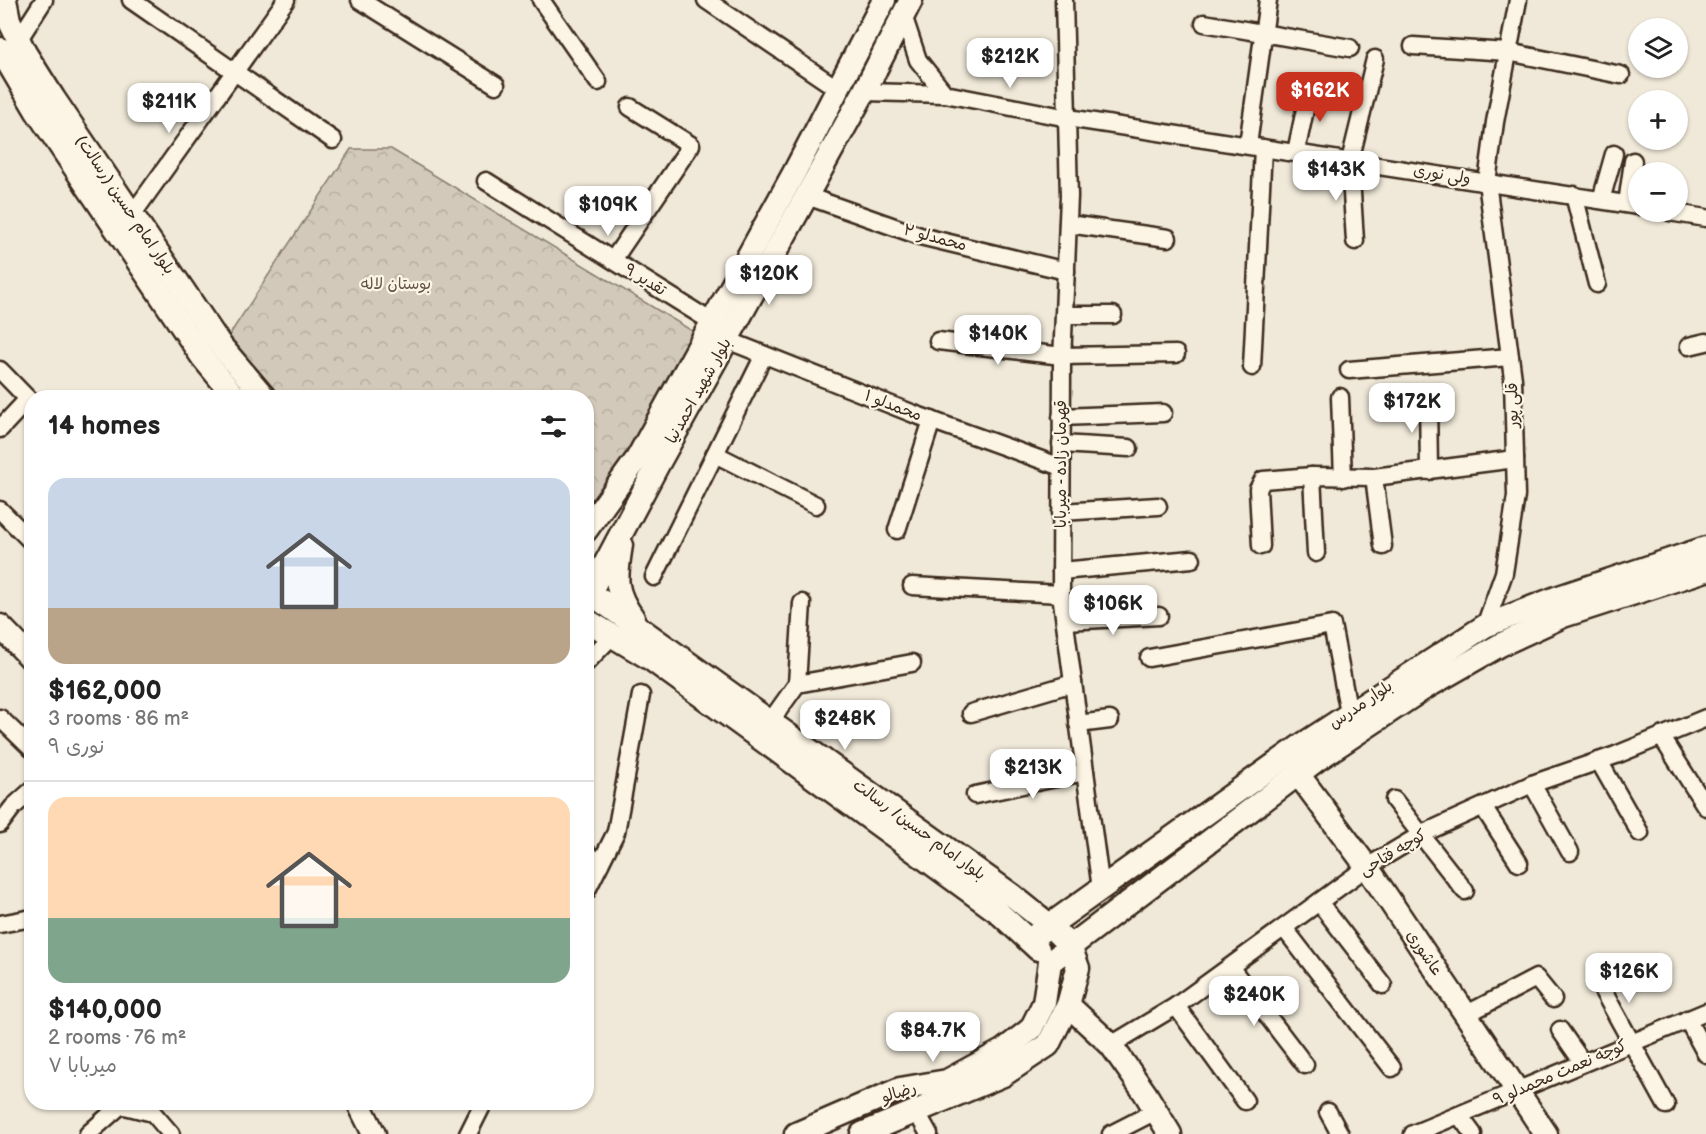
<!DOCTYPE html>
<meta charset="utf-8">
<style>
:root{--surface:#fff;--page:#f6f6f6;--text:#222;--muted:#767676;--line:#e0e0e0;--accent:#c8321e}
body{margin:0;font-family:"Balsamiq Sans","Playpen Sans Arabic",sans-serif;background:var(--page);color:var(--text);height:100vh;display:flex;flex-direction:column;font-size:22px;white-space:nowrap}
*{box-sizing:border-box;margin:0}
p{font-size:20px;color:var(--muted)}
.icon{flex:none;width:33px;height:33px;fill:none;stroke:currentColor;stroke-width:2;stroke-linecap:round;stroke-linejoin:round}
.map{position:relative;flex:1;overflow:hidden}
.side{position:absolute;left:24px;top:390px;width:570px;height:720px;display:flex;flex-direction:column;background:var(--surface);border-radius:24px;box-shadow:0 2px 4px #0004}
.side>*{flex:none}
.tools{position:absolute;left:1628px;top:18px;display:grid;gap:12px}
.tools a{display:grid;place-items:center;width:60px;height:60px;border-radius:50%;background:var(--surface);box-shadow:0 2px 4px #0004;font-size:30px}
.price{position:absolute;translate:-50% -51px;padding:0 14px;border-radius:12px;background:#fff;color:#222;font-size:20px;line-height:39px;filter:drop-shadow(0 2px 3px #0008)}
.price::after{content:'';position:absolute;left:50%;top:36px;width:18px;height:14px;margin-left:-9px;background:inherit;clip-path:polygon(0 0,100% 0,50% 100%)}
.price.current{background:var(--accent);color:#fff}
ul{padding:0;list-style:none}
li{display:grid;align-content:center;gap:12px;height:318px;padding:0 24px}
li+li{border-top:2px solid var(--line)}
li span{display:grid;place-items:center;height:186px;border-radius:18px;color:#555}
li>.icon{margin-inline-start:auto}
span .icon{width:108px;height:108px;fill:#fffc;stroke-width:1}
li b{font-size:26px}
h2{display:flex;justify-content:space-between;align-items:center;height:72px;padding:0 24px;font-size:26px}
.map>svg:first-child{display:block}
</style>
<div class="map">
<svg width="1706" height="1134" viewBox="0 0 1706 1134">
<defs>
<pattern id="park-crowns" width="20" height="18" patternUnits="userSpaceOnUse" patternTransform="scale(1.5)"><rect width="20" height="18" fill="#d2c9ba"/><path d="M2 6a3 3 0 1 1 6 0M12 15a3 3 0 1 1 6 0" fill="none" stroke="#b5ad9f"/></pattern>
</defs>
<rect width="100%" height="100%" fill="#f0e9d9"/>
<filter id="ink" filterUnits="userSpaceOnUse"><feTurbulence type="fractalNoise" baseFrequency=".0167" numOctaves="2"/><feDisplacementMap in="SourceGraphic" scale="12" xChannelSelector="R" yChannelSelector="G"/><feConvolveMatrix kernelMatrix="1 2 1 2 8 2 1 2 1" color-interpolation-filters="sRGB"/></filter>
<g filter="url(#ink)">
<path fill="url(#park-crowns)" stroke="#867a6c" stroke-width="1.5" d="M 351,149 L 391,149 L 694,332 L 613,484 L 587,509 L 586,398 L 280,397 L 258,376 L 228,337 Z"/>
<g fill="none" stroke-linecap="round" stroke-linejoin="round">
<g stroke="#3b2a1e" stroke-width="21">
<g id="street">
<path d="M 131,0 L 333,140"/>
<path d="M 360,0 L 496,85"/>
<path d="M 541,0 L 598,82"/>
<path d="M 706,0 L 838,89"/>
<path d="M 1064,0 L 1069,196 L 1062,361 L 1061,594 L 1101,889"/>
<path d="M 903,15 L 918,60 L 945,94"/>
<path d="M 1204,23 L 1350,48"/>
<path d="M 19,39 L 44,0"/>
<path d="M 1413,46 L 1508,52 L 1621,75"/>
<path d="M 864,92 L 945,94 L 1068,118 L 1638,206"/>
<path d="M 1248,145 L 1268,0"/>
<path d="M 1296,152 L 1310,86"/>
<path d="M 486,181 L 712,322"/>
<path d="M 1574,195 L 1597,284"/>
<path d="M 807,196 L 920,236 L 1066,271"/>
<path d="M 1601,200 L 1614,154"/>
<path d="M 1627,204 L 1633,161"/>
<path d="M 1669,212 L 1706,218"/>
<path d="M 132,215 L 286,0"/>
<path d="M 1068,224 L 1168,238"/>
<path d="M 1355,241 L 1350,161 L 1375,59"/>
<path d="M 613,260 L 691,145 L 630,107"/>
<path d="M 1064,315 L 1113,315"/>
<path d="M 727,340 L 914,414 L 1061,467"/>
<path d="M 938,341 L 1062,356 L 1176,354"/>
<path d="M 1689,346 L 1706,342"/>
<path d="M 1252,367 L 1263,148"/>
<path d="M 0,370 L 32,403"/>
<path d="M 1349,370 L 1510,357"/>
<path d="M 1340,397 L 1343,478"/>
<path d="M 1428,397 L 1429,471"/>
<path d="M 1061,417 L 1163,413"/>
<path d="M 0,429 L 28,399"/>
<path d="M 1061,444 L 1129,448"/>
<path d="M 715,454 L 816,505"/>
<path d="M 1312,476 L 1316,553"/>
<path d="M 1374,477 L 1383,546"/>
<path d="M 0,510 L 32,542"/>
<path d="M 1061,512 L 1158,506"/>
<path d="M 897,530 L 932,420"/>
<path d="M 1261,546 L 1258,489 L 1263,480 L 1312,476 L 1374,477 L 1515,459"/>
<path d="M 1061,571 L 1192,559"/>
<path d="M 654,577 L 764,355"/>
<path d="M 912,586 L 1061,594"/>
<path d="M 1065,621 L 1159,616"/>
<path d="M 1485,626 L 1504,573 L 1516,496 L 1513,379 L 1487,182 L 1495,122 L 1518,0"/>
<path d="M 1149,658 L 1332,625 L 1349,713 L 1355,723"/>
<path d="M 586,663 L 613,635"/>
<path d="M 797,684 L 912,663"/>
<path d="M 971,713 L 1073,683"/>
<path d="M 0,718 L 32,749"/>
<path d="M 770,722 L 797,684 L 802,603"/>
<path d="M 1078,724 L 1110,720"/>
<path d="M 1661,736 L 1706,807"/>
<path d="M 1599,761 L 1640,833"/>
<path d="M 1532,784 L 1570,852"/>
<path d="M 975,795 L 1085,772"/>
<path d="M 1394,800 L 1465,891"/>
<path d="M 1483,807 L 1519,863"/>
<path d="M 0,824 L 13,807 L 32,790"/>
<path d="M 586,852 L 600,864"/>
<path d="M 586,892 L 616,832 L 641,695"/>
<path d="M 1319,902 L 1383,985"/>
<path d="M 0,924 L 32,918"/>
<path d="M 1284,928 L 1392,1068"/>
<path d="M 1231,968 L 1305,1065"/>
<path d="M 1597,980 L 1666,1105"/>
<path d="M 1176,1006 L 1245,1101"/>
<path d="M 1465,1015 L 1536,978 L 1553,999"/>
<path d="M 1687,1019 L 1706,1054"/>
<path d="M 1560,1030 L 1583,1063"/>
<path d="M 1111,1045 L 1176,1006 L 1367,867 L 1422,834 L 1532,784 L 1616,755 L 1706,718"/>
<path d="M 916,1111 L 929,1134"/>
<path d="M 1328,1112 L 1340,1134"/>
<path d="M 1459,1115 L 1473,1134"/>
<path d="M 88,1134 L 121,1105 L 153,1113 L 171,1134"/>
<path d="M 468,1134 L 484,1102"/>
<path d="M 1111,1134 L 1156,1111"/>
<path d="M 1413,1134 L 1706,1012"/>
</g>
</g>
<g stroke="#3b2a1e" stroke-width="27">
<g id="secondary">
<path d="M 5,0 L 9,20 L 25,53 L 54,99 L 221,346 L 265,398"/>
<path d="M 0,49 L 36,110 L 203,358 L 236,398"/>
<path d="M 586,530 L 637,459 L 794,173 L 884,0"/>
<path d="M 621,545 C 616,577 613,590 633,618"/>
<path d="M 586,590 L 1013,896 L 1048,924 L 1070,946 L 1078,968 L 1068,1005 L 1048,1045 L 1003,1075 L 862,1134"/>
<path d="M 586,600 L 657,466 L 864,92 L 911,0"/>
<path d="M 586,620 L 651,659 L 997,911 L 1038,949"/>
<path d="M 0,626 L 32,659"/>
<path d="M 1298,774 L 1367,867 L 1546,1134"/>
<path d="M 1029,940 L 1302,745 L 1485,626 L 1556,598 L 1706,548"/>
<path d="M 1050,962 L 1318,759 L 1423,689 L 1500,645 L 1563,616 L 1706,570"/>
<path d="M 1068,1005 L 1111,1045 L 1145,1093 L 1170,1134"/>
<path d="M 358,1102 L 374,1134"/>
<path d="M 796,1134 L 900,1089 L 947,1081 L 1004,1050 L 1031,1029 L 1044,1003 L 1050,962"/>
</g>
</g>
<use href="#street" stroke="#fcf5e5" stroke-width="16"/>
<use href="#secondary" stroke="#fcf5e5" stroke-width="22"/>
</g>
</g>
<g text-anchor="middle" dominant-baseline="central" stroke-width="4.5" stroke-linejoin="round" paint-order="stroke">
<g font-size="16" fill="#3b2a1e" stroke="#fcf5e5">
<text transform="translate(1442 175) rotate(9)">ولی نوری</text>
<text transform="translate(125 205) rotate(56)">بلوار امام حسین (رسالت)</text>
<text transform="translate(935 238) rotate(15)">محمدلو ۲</text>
<text transform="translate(645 280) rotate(32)">۹ تقدیر</text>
<text transform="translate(699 391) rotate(-61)">بلوار شهید احمدنیا</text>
<text transform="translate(1513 405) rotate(-91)">قلی پور</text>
<text transform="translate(893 406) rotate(21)">محمدلو ۱</text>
<text transform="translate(1061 464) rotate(-90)">قهرمان زاده - میربابا</text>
<text transform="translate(1361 705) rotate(-34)">بلوار مدرس</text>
<text transform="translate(919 830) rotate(36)">بلوار امام حسین/ رسالت</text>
<text transform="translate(1393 853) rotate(-31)">کوچه فتاحی</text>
<text transform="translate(1424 953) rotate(56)">عاشوری</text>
<text transform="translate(1560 1073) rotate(-23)">کوچه نعمت محمدلو ۹</text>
<text transform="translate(899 1093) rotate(-17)">رضالو</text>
</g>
<g font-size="16" fill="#615245" stroke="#fcf5e5">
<text x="396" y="284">بوستان لاله</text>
</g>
</g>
</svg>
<div class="tools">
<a><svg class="icon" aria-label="layers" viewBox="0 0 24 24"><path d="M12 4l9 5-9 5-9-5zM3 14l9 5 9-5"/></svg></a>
<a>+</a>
<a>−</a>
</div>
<b class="price" style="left:1010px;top:89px">$212K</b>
<b class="price current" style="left:1320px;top:123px">$162K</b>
<b class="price" style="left:169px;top:134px">$211K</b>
<b class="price" style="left:1336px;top:202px">$143K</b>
<b class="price" style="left:608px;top:237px">$109K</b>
<b class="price" style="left:769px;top:306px">$120K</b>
<b class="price" style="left:998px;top:366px">$140K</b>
<b class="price" style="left:1412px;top:434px">$172K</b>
<b class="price" style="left:1113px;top:636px">$106K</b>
<b class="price" style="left:845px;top:751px">$248K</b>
<b class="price" style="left:1033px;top:800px">$213K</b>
<b class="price" style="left:1629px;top:1004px">$126K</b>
<b class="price" style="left:1254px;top:1027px">$240K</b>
<b class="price" style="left:933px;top:1063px">$84.7K</b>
<section class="side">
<h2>14 homes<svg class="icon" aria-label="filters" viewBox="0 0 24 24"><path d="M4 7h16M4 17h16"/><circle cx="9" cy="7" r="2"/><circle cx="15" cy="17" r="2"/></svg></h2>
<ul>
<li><span style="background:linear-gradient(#c9d6e8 70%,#b9a48a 0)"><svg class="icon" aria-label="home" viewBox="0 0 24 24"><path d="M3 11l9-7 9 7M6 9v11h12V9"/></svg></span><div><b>$162,000</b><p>3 rooms · 86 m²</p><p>نوری ۹</p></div></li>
<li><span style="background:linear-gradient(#ffd9b3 65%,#7fa58c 0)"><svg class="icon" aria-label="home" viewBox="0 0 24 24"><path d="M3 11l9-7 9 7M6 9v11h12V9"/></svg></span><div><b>$140,000</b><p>2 rooms · 76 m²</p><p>میربابا ۷</p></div></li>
</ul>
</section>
</div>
